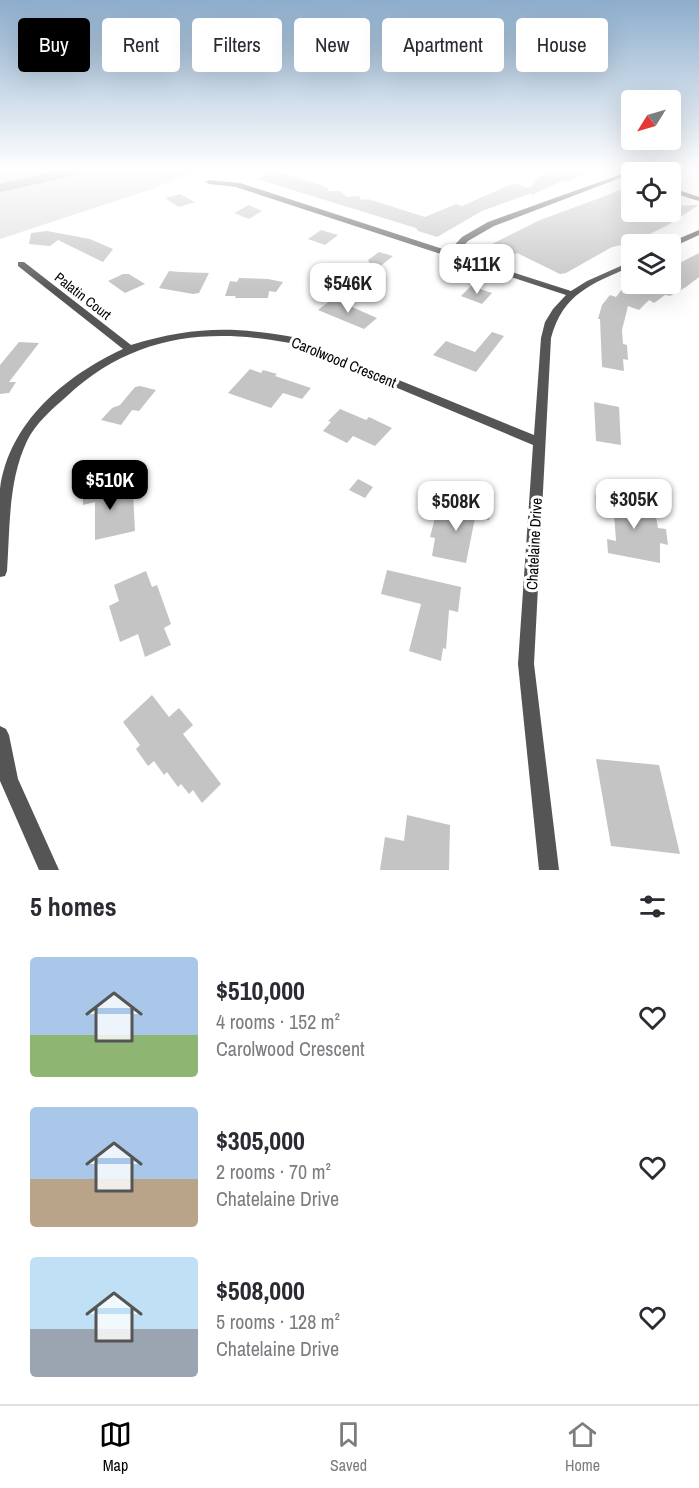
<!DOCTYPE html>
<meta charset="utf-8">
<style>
:root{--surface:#fff;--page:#f2f2f3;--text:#2b2b33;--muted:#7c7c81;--line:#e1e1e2;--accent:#000}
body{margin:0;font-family:"Archivo Narrow",sans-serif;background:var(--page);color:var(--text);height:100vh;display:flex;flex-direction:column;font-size:22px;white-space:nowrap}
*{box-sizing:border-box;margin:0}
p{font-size:20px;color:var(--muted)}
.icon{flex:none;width:33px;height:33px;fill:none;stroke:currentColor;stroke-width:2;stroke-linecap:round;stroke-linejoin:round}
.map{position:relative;height:870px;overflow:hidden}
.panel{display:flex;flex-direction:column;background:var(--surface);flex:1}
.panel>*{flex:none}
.guide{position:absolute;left:18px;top:18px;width:663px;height:54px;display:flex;gap:12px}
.needle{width:39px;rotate:233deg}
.controls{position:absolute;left:621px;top:90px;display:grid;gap:12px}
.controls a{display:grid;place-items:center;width:60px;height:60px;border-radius:6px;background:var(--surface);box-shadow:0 6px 24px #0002;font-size:30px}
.price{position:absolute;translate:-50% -51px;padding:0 14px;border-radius:12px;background:#fff;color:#222;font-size:20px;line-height:39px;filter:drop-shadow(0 2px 3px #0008)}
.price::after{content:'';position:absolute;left:50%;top:36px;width:18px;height:14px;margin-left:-9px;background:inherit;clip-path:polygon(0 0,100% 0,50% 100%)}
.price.current{background:var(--accent);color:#fff}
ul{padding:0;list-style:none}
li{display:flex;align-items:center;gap:18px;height:150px;padding:0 30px}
li span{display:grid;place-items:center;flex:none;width:168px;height:120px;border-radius:6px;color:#555}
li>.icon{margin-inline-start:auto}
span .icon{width:72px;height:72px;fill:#fffc;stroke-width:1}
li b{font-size:26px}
h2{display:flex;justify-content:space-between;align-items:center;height:72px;padding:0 30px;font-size:26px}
.pill{padding:0 21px;border-radius:6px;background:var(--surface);box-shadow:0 6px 24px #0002;font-size:21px;line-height:54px}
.pill.current{background:var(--accent);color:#fff}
.tabs{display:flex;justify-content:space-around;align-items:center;height:84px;border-top:2px solid var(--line);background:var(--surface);font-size:16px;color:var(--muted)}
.tabs a{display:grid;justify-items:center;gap:3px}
.tabs .current{color:var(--accent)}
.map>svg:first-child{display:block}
</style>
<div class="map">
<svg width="699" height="870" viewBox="0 0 699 870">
<rect width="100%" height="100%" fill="#fff"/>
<path fill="#dcdcdc" d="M 0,170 L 197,170 L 149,190 L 0,239 Z"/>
<path fill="#a3a3a3" d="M 58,170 L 85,170 L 63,178 L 0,192 L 0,184 Z"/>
<g fill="#c4c4c4">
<path d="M 536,170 L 591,170 L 566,182 L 562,181 L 532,195 L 531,193 L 482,211 L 437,237 L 418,231 L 416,228 L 257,179 L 272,171 L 324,186 L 329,189 L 327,191 L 341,191 L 346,197 L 359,196 L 361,200 L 368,199 L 425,217 L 456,204 L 462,206 L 514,183 L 528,188 L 536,182 L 534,180 L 545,174 Z"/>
<path d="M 632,184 L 632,212 L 646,215 L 654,212 L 670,212 L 670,206 L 699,205 L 668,225 L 631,243 L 612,247 L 566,273 L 560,274 L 517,253 L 506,260 L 482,249 L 540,220 L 608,195 Z"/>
<path d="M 180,194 L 195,202 L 179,207 L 165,198 Z"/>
<path d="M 249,205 L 262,211 L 249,219 L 234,213 Z"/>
<path d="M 321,230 L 338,235 L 325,245 L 308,239 Z"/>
<path d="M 47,231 L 90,239 L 113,249 L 103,262 L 58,240 L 50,246 L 29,244 L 31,233 Z"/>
<path d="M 379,252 L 393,256 L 377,269 L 372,267 L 368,260 Z"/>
<path d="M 699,253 L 699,277 L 686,287 L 670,296 L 665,295 L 654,303 L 649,300 L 639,310 L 628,306 L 622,330 L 623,344 L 627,345 L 628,360 L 623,359 L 624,371 L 602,367 L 600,319 L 598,319 L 602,305 L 610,295 L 616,297 L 626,284 L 670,284 L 670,268 Z"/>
<path d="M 169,271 L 180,272 L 209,273 L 199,293 L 193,294 L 159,288 Z"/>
<path d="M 123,274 L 129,274 L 145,284 L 125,293 L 108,281 Z"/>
<path d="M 239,278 L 268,279 L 283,282 L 276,292 L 269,291 L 268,298 L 235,298 L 236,296 L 225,296 L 230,281 L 237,282 Z"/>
<path d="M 471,286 L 492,293 L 482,304 L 461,296 Z"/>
<path d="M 331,300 L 343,303 L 377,318 L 364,329 L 318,310 Z"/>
<path d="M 492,332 L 504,336 L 476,372 L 433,355 L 446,341 L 475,352 Z"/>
<path d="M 19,342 L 39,343 L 9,382 L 16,382 L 9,393 L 0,394 L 0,365 Z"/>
<path d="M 250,369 L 261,373 L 263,370 L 277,374 L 275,376 L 311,388 L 302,399 L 283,393 L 271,408 L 228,393 Z"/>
<path d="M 140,386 L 156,390 L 139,411 L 132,410 L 121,425 L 101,420 L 112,408 L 120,405 L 135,387 Z"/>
<path d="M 594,402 L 619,407 L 621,445 L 596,441 Z"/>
<path d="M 340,409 L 366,420 L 369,417 L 392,428 L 375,446 L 353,436 L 347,443 L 323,431 L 331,422 L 328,421 Z"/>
<path d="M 358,479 L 373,487 L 365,498 L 349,490 Z"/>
<path d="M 104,480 L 104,500 L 133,493 L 135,531 L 95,540 L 95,502 L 83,505 L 83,485 Z"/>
<path d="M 595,495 L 634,503 L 655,512 L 658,528 L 666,529 L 668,545 L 660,543 L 660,563 L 608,553 L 607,539 L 616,541 L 614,513 L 596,509 Z"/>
<path d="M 475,505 L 490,508 L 489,520 L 475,518 L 466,563 L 432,556 L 435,538 L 430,537 L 437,510 L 454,514 L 455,506 L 474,510 Z"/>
<path d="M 387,570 L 461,587 L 458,612 L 449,610 L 446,649 L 443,648 L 441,661 L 409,651 L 421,604 L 381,594 Z"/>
<path d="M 146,571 L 152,587 L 157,585 L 171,624 L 164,628 L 171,645 L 145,657 L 138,634 L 120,642 L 109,606 L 119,601 L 114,585 Z"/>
<path d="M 152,695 L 169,717 L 179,708 L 193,725 L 183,734 L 221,784 L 202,803 L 193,790 L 189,794 L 181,784 L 178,787 L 167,772 L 164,775 L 154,761 L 148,766 L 136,749 L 140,745 L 123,722 Z"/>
<path d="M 596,759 L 659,765 L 680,854 L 611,846 Z"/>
<path d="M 407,815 L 450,825 L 449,870 L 380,870 L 385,837 L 404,841 Z"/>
</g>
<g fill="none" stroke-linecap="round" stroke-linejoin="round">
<g fill="#555" fill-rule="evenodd">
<path d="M 633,170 L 641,170 L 494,226 L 468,241 L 456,254 L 571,291 L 587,281 L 632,261 L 632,266 C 592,284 563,293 551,338 L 534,664 L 559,870 L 539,870 L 518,664 L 533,445 L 290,343 C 205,327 131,336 66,397 C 52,409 35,424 27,441 C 8,481 10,528 7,571 L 5,576 L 0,577 C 0,549 0,518 0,489 C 9,422 65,376 123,349 L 18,266 L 18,262 L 24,262 L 131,345 C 190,327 232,326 293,337 L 534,435 L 541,338 L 545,322 L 553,309 L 566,295 L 236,187 L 209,184 L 205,182 L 209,180 L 240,183 L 449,251 L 462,237 L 488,222 Z"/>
<path d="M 670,187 L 699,197 L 699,201 L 670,192 Z"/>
<path d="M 699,230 L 699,235 L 673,247 L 666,244 Z"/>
<path d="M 0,726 L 6,729 L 9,735 L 18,779 L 59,870 L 39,870 L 0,781 Z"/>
</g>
</g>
<linearGradient id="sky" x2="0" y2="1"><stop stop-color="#8cadcc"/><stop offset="0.58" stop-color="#fff"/><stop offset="1" stop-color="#fff" stop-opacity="0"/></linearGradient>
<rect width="699" height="291" fill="url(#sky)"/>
<g text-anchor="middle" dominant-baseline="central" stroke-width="6" stroke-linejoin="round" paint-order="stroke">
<g font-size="14" fill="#000" stroke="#fff">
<text transform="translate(83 296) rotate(38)">Palatin Court</text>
</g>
<g font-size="15" fill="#000" stroke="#fff">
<text transform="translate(344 362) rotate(22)">Carolwood Crescent</text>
<text transform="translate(534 544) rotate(-87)">Chatelaine Drive</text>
</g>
</g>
</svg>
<div class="controls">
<a><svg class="needle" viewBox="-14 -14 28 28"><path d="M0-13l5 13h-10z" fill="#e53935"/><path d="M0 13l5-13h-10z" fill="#7c7c81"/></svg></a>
<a><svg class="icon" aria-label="locate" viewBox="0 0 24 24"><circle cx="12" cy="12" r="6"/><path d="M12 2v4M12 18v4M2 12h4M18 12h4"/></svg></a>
<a><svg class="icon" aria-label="layers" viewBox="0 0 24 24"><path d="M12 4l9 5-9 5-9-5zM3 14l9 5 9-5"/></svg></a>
</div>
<b class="price" style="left:477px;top:295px">$411K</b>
<b class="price" style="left:348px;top:314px">$546K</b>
<b class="price current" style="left:110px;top:511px">$510K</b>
<b class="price" style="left:634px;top:530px">$305K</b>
<b class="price" style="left:456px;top:532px">$508K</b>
<div class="guide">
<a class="pill current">Buy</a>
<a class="pill">Rent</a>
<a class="pill">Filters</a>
<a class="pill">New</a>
<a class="pill">Apartment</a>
<a class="pill">House</a>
</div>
</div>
<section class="panel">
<h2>5 homes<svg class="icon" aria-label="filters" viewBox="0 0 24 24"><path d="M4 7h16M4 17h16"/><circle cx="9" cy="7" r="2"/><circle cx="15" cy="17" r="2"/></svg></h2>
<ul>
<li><span style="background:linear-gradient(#a9c7e8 65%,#8fb573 0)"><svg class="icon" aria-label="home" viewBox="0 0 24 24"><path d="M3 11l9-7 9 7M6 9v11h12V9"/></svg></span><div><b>$510,000</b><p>4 rooms · 152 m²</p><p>Carolwood Crescent</p></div><svg class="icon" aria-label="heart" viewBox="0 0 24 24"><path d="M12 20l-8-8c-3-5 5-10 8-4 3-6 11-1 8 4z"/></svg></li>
<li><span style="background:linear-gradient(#a9c7e8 60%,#b9a48a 0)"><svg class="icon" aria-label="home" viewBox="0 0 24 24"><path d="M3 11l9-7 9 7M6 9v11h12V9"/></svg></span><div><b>$305,000</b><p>2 rooms · 70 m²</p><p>Chatelaine Drive</p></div><svg class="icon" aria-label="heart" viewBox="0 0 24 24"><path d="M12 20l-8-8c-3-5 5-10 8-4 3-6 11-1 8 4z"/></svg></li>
<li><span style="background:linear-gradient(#bfe0f5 60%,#9aa5b1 0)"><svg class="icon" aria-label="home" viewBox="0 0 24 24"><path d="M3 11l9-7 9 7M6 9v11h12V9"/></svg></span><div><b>$508,000</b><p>5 rooms · 128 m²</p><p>Chatelaine Drive</p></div><svg class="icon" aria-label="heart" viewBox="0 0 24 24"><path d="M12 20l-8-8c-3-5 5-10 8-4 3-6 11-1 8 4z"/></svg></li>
</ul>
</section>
<nav class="tabs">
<a class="current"><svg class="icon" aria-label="map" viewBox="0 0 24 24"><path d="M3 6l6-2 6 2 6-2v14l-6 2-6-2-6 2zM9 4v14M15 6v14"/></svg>Map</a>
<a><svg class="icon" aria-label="saved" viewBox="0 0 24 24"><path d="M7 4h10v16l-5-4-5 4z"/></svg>Saved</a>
<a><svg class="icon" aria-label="home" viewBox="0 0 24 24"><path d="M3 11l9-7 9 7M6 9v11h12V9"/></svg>Home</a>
</nav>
